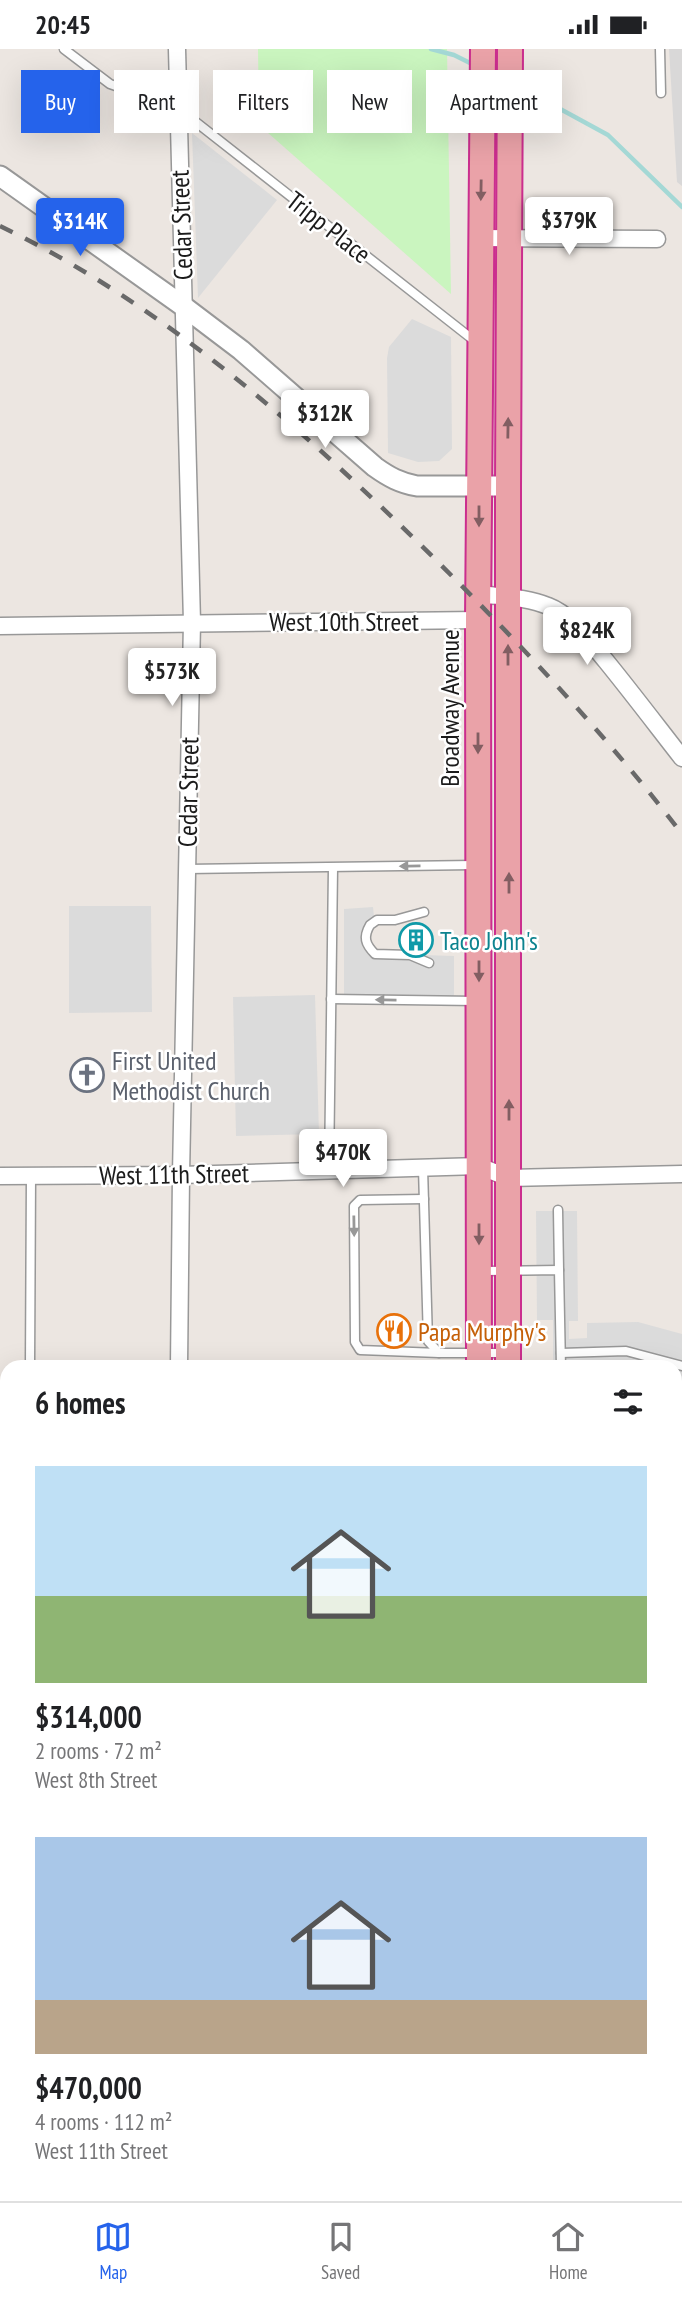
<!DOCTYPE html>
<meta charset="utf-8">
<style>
:root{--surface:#fff;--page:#f6f6f6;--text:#202124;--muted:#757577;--line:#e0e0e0;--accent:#2563eb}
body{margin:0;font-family:"PT Sans Narrow",sans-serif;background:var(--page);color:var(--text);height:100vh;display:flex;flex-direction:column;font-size:26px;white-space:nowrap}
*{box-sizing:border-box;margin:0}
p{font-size:23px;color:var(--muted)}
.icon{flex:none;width:38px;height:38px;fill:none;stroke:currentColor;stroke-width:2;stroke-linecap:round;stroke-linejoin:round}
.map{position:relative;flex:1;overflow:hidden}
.sheet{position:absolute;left:0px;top:1311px;width:682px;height:842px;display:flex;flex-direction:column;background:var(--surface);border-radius:21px 21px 0 0;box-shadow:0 7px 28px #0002}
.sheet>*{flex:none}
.top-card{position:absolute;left:21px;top:21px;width:640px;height:63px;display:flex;gap:14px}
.price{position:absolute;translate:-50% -60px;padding:0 16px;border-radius:7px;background:#fff;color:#222;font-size:23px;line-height:46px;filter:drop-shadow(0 2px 4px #0008)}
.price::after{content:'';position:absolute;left:50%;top:42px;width:21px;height:16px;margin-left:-10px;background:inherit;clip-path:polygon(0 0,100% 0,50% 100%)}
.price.active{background:var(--accent);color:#fff}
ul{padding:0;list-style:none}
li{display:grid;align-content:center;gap:14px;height:371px;padding:0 35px}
li span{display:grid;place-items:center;height:217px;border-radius:0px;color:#555}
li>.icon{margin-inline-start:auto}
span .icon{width:126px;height:126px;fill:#fffc;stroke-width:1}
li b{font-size:30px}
h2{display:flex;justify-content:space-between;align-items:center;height:84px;padding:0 35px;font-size:30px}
.chip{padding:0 24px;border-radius:0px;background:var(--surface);box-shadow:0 7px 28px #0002;font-size:24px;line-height:63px}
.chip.active{background:var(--accent);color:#fff}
.status{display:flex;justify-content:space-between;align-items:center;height:49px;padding:0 35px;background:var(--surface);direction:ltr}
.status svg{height:19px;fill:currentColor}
.tabs{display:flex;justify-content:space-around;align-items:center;height:98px;border-top:2px solid var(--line);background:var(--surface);font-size:19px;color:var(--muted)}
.tabs a{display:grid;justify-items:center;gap:4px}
.tabs .active{color:var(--accent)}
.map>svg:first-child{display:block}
</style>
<div class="status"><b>20:45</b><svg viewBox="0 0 49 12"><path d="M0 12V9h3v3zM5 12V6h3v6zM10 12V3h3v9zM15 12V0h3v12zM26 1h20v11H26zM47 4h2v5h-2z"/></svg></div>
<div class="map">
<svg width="682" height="2152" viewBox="0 0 682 2152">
<rect width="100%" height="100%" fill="#ece6e1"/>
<path fill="#d9d8d8" d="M 669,0 L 682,0 L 682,137 L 677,133 Z"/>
<g fill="#edd1d7">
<rect x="351" y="2146" width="113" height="6"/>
<rect x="520" y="2146" width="117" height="6"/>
</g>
<path fill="#caf5bf" d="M 258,0 L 447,0 L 451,245 L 259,76 Z"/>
<g fill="#dbdbdb">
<path d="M 192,84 L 277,151 L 198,249 Z"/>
<path d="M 412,270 L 451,288 L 452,400 L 439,412 L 418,413 L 388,404 L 387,309 L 389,298 Z"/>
<path d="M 151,857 L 152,963 L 69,964 L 69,857 Z"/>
<path d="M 373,858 L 374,868 L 365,876 L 361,883 L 363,899 L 377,910 L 423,906 L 454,907 L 454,947 L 344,946 L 344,860 Z"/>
<path d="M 315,946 L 319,1085 L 236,1087 L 233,948 Z"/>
<path d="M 536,1162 L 577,1162 L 578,1272 L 569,1272 L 569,1290 L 587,1289 L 587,1274 L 638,1273 L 682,1285 L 682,1394 L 676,1394 L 676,1318 L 553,1318 L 553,1271 L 537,1271 Z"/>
</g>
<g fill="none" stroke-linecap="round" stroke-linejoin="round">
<g stroke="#a4d8d5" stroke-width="4.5">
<path d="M 431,0 L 454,6 L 476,17"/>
<path d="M 518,37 L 608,86 L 682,158"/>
</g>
<g stroke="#989898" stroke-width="11">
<g id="service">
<path d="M 64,0 L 110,35 L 178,59 L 476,293"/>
<path d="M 660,0 L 661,44"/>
<path d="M 187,820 L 474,816"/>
<path d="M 424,863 L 395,871 L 377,871 L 370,876 C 363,888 365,895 375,905 L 410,906 L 429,914"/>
<path d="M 331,950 L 476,952"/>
<path d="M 423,1119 L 428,1292 L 439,1304 L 505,1304"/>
<path d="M 329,1122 L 333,819"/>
<path d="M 424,1150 L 360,1151 L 354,1157 L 355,1293 L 360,1301 L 439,1304"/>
<path d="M 558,1161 L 559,1221"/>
<path d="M 482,1222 L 559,1221 L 561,1318"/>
<path d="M 561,1304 L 626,1302 L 682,1317"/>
<path d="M 30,1318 L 31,1127"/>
<path d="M 676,1371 L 682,1371"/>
<path d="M 676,1461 L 682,1461"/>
<path d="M 26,2146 L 26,2152"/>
<path d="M 336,2152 L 336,2146"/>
</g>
</g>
<g stroke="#989898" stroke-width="19">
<g id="minor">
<path d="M 177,0 L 192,573 L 181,1126 L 179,1318"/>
<path d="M 481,189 L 657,190"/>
<path d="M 479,545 C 502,548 527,548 548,557 C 572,566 590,593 606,612 C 632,644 657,677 682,709"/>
<path d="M 0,577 L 478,571"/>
<path d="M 0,1127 L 181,1126 L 479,1117 L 509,1129 L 682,1125"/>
<path d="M 0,1458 L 7,1458"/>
<path d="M 676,1525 L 682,1525"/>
<path d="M 676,2005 L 682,2005"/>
<path d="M 183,2146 L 183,2152"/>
<path d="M 637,2152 L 637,2146"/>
</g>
</g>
<g stroke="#989898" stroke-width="23">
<g id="tertiary">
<path d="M 0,127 L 183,257 L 241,301 L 375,418 C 389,428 400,434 417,437 L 508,437"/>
<path d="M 676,1770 L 682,1770"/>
<path d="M 0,1784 L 7,1784"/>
</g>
</g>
<g stroke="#cb2e8e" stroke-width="28">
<g id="trunk">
<path d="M 479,1318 L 478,571 L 483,0"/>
<path d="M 508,1318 L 508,437 L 510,0"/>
<path d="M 486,2146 L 486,2152"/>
<path d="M 514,2146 L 514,2152"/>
</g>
</g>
<use href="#service" stroke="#fff" stroke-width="8"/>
<use href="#minor" stroke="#fff" stroke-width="16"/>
<use href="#tertiary" stroke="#fff" stroke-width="19"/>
<use href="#trunk" stroke="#eaa2a8" stroke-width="24"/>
<path stroke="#696969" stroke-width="4.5" stroke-dasharray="14 14" stroke-linecap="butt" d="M 0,177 C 166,257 305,382 435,510 C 522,597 607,687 682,785"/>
</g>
<defs><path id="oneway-solid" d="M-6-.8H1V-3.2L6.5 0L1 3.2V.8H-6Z" transform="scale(1.75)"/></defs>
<g fill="#825e62">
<use href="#oneway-solid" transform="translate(481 141) rotate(91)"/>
<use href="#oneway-solid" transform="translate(508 379) rotate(-89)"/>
<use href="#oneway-solid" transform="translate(479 467) rotate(90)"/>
<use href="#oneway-solid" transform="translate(508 606) rotate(-90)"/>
<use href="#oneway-solid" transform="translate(478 694) rotate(90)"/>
<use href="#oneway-solid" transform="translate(509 834) rotate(-90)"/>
<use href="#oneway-solid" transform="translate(479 922) rotate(90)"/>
<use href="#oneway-solid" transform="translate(509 1061) rotate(-90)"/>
<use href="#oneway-solid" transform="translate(479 1185) rotate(90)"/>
</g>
<g fill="#989898">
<use href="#oneway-solid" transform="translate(410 817) rotate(179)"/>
<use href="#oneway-solid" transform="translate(386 951) rotate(-179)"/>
<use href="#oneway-solid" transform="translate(354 1177) rotate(89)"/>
</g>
<defs>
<g id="building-ring" transform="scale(1.75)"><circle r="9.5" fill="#fff" stroke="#0f9aa8" stroke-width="1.5"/><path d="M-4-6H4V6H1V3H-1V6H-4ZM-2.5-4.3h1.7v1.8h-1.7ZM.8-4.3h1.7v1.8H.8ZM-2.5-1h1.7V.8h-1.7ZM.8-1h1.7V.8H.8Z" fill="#0f9aa8"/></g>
<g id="church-ring" transform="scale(1.75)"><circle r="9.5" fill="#fff" stroke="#6b7280" stroke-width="1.5"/><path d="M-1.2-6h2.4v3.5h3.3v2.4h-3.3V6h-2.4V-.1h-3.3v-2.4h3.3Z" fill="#6b7280"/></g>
<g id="restaurant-ring" transform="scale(1.75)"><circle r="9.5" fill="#fff" stroke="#e8710a" stroke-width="1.5"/><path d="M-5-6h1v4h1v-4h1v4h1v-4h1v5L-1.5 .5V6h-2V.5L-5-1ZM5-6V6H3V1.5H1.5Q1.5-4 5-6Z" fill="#e8710a"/></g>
</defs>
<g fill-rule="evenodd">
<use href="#building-ring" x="416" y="891"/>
<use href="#church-ring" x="87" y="1026"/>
<use href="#restaurant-ring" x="394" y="1282"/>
</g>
<g text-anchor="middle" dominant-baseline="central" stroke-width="5" stroke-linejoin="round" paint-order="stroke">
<g font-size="26" fill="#1b1b1b" stroke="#fff">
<text transform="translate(181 176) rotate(-92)">Cedar Street</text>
<text transform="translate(329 178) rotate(38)">Tripp Place</text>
<text x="344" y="572">West 10th Street</text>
<text transform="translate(449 659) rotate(-90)">Broadway Avenue</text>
<text transform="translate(188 743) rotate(-89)">Cedar Street</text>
<text transform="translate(174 1125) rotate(-1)">West 11th Street</text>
</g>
<g font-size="26" fill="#0d838f" stroke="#fff" text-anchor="start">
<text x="440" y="891">Taco John's</text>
</g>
<g font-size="26" fill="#5b616d" stroke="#fff" text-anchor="start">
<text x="112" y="1011">First United<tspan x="112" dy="30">Methodist Church</tspan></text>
</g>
<g font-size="26" fill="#c56008" stroke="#fff" text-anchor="start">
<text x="418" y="1282">Papa Murphy's</text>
</g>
</g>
</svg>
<b class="price" style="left:569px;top:208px">$379K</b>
<b class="price active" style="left:80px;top:209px">$314K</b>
<b class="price" style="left:325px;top:401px">$312K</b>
<b class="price" style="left:587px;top:618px">$824K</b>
<b class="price" style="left:172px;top:659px">$573K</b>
<b class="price" style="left:343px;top:1140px">$470K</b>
<div class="top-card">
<a class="chip active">Buy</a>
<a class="chip">Rent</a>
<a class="chip">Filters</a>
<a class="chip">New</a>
<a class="chip">Apartment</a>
</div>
<section class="sheet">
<h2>6 homes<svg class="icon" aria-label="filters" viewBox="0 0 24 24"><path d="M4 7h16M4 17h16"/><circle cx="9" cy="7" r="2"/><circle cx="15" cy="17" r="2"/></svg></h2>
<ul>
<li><span style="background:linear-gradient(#bfe0f5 60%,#8fb573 0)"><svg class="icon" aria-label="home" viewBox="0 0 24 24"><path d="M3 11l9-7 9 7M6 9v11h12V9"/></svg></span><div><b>$314,000</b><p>2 rooms · 72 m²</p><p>West 8th Street</p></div></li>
<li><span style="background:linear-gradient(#a9c7e8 75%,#b9a48a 0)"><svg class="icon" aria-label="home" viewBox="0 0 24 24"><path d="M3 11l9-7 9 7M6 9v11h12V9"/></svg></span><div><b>$470,000</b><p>4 rooms · 112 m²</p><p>West 11th Street</p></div></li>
</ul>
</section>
</div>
<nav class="tabs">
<a class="active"><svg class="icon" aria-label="map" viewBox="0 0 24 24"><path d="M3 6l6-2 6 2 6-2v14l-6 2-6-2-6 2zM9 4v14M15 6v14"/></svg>Map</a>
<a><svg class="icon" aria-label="saved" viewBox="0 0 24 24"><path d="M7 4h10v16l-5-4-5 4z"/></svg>Saved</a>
<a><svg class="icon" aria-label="home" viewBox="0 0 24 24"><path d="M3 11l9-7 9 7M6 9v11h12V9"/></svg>Home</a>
</nav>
